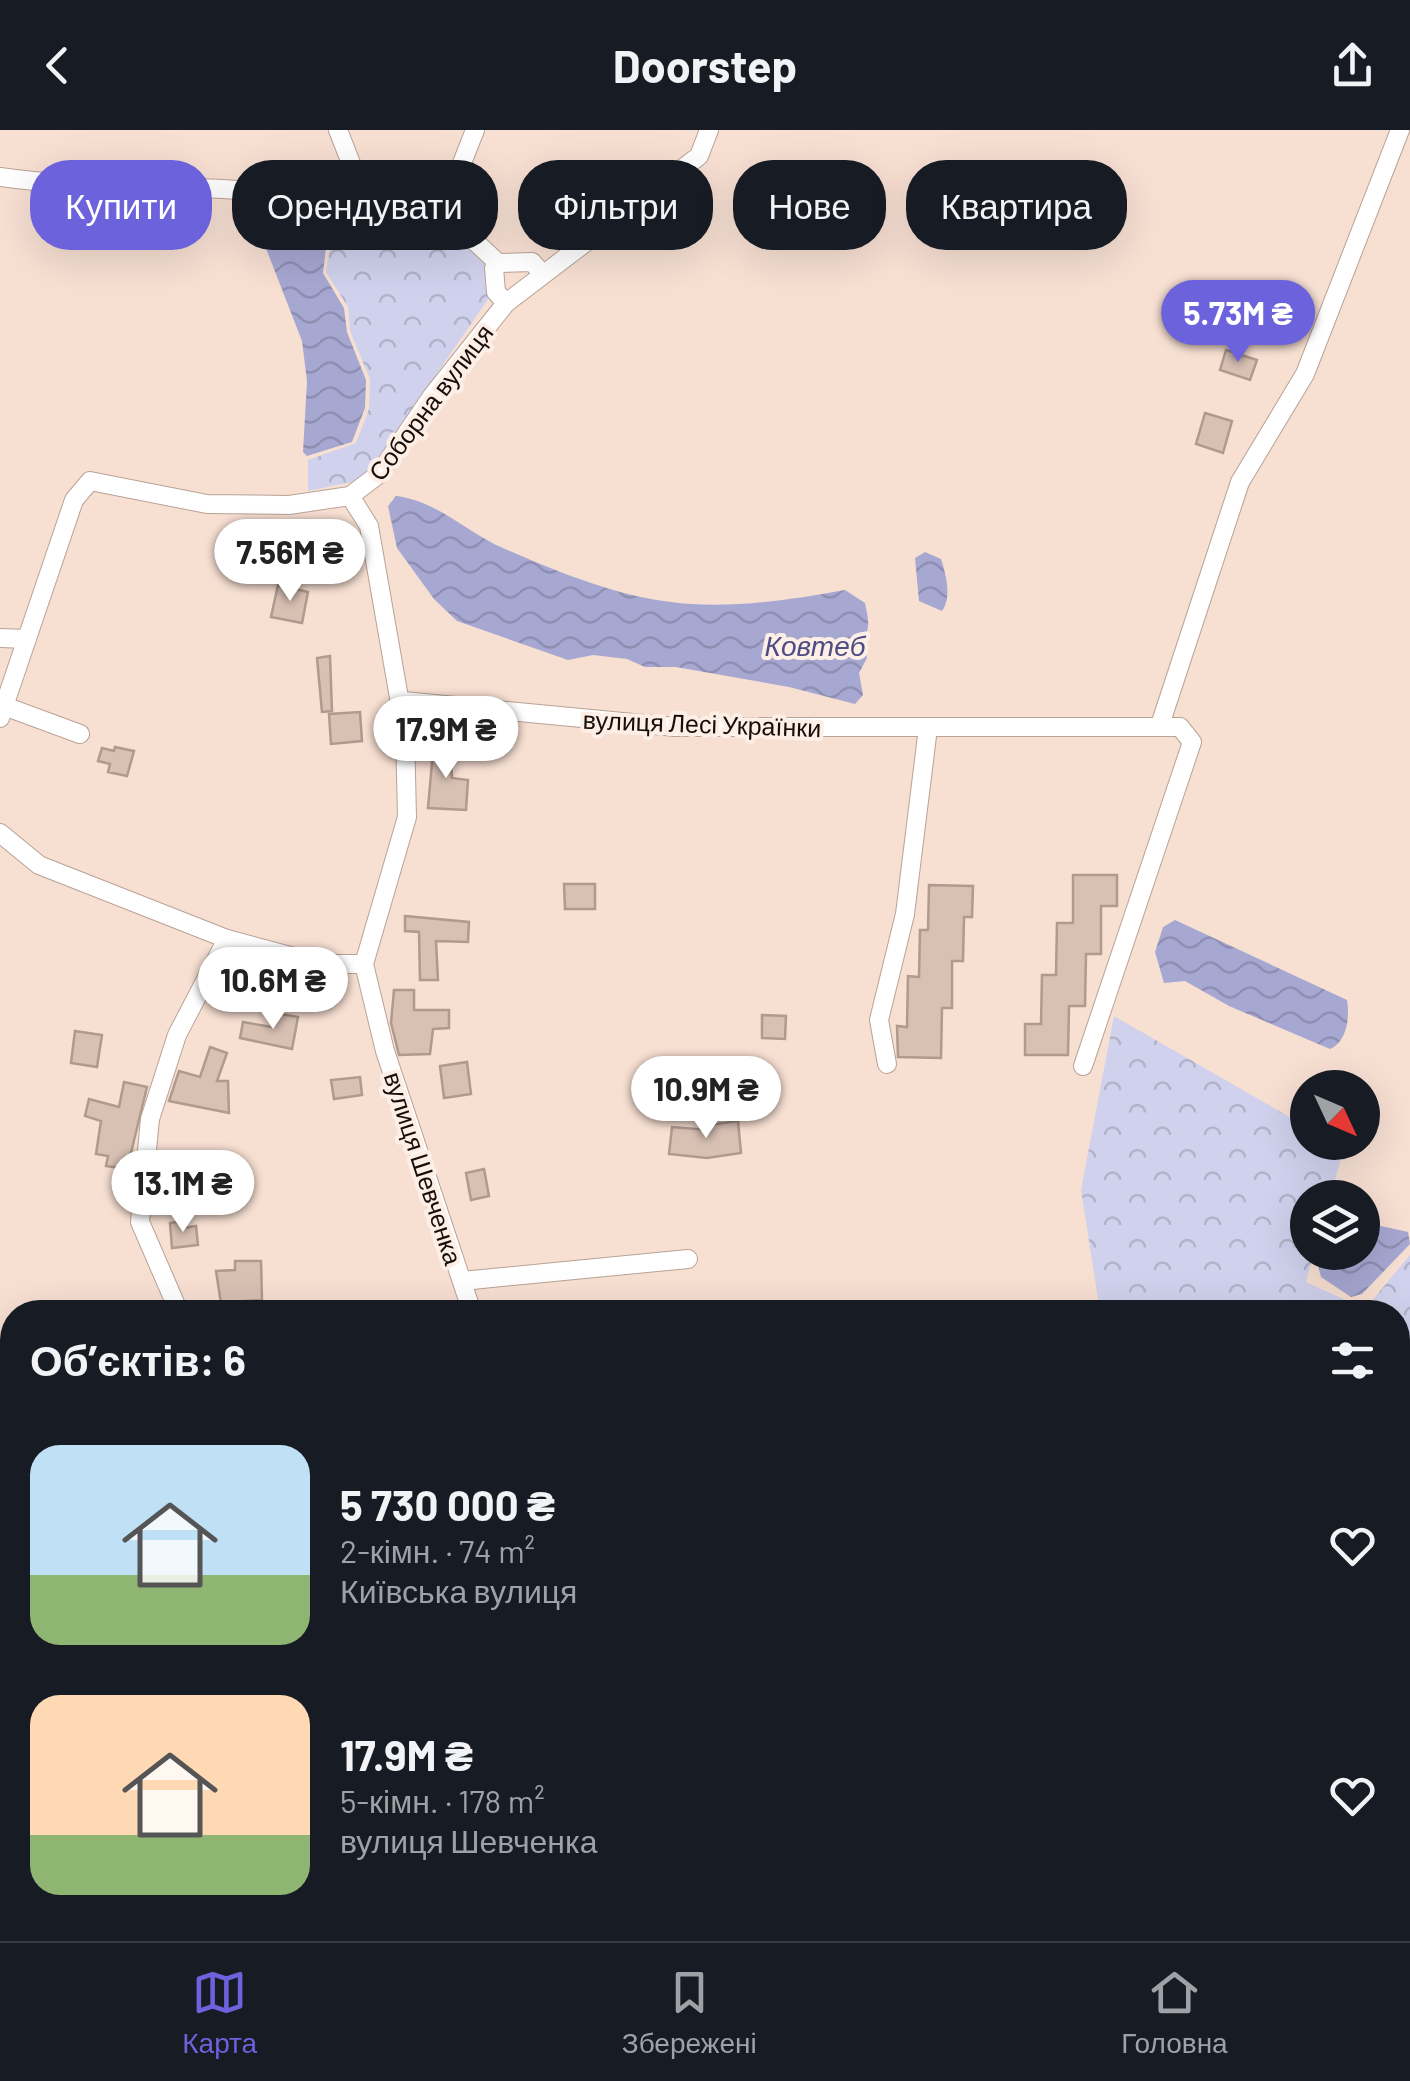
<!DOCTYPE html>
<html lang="uk">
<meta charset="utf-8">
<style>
:root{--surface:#171b24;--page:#20242c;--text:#f1f3f6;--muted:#9ea1a6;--line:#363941;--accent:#6c62dc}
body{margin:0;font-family:Barlow,sans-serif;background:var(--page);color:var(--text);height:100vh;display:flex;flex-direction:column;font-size:38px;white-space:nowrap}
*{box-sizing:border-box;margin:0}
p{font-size:32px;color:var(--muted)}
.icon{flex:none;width:55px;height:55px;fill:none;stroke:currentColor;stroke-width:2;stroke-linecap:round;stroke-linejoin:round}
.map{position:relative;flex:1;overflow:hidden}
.details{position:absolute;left:0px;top:1170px;width:1410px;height:642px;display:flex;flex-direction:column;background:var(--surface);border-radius:40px 40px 0 0;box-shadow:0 10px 40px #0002}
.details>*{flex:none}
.guide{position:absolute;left:30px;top:30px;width:1350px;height:90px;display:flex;gap:20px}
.needle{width:65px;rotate:134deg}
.fabs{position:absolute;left:1290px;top:940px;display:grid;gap:20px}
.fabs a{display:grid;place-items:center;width:90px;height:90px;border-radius:50%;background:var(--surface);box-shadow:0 10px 40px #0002;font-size:50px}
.price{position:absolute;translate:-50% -85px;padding:0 22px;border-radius:35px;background:#fff;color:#222;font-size:32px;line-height:65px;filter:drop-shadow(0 2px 5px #0008)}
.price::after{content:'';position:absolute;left:50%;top:60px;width:30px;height:22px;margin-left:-15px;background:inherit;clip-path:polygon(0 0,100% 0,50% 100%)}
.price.on{background:var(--accent);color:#fff}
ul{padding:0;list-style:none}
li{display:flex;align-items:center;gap:30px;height:250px;padding:0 30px}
li span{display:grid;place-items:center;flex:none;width:280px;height:200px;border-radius:30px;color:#555}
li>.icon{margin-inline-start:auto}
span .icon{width:120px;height:120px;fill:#fffc;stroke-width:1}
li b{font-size:42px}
h2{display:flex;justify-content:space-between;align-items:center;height:120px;padding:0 30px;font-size:42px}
.tag{padding:0 35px;border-radius:40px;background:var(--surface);box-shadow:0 10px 40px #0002;font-size:35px;line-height:90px}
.tag.on{background:var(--accent);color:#fff}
header{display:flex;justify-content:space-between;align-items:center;height:130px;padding:0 30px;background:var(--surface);font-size:45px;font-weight:700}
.tab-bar{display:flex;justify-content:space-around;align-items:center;height:140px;border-top:2px solid var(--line);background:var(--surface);font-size:28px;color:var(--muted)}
.tab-bar a{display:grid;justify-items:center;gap:5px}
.tab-bar .on{color:var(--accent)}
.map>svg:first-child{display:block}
</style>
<header><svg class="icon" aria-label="back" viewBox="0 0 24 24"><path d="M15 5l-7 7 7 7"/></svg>Doorstep<svg class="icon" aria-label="share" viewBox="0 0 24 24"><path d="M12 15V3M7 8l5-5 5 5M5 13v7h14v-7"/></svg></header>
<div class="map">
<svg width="1410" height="1811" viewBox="0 0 1410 1811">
<defs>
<pattern id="forest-crowns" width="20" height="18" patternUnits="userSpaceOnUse" patternTransform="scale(2.5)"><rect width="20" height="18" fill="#d0d2ed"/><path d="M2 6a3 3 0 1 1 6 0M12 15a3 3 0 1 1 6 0" fill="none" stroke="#b2b3ca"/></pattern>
<pattern id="water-waves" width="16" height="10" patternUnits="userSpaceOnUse" patternTransform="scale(2.5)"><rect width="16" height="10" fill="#a6a8d2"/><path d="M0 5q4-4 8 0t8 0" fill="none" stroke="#8e8fb3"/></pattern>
</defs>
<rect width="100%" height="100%" fill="#f7dfd2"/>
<g fill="url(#forest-crowns)">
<path d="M 315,76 L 391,77 L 468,112 L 490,133 L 491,165 L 370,340 L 357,351 L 308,361 L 308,330 L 356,313 L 369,279 L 370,249 L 350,201 L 348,177 L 326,142 L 331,109 Z"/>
<path d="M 1114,886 L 1307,997 L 1308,1012 L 1335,1013 L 1344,1018 L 1330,1067 L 1308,1068 L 1308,1122 L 1314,1123 L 1306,1152 L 1365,1179 L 1410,1125 L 1410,1811 L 1342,1811 L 1343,1800 L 1398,1800 L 1398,1182 L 1100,1182 L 1081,1060 Z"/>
</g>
<g fill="url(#water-waves)">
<path d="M 253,74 L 314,81 L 327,109 L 323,143 L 344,178 L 347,202 L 366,250 L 365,278 L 352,312 L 307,326 L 303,322 L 307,251 L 302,211 L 253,85 Z"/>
<path d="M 396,366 C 438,371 467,403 505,419 C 642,479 698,487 845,460 L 865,473 C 868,488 871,498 863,511 L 867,528 L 859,543 L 863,565 L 855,574 L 789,557 L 676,537 L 645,537 L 627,529 L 593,525 L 568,530 L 457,491 L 434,469 L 397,418 L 388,376 Z"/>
<path d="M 925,422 L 941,429 C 946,445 952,467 942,481 L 919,471 L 915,428 Z"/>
<path d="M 1175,790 L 1347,870 C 1350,887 1347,912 1330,919 L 1229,876 L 1185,851 L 1164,853 L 1155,822 L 1163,797 Z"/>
<path d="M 1363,1092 L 1408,1102 L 1410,1114 L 1362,1164 L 1351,1167 L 1321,1147 L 1318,1135 L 1323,1123 L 1362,1122 Z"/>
</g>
<g fill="#d8c0b3" stroke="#b0998d" stroke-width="2.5">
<path d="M 1226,220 L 1257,230 L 1250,250 L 1220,240 Z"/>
<path d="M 1205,283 L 1232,291 L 1223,323 L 1196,314 Z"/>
<path d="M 317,413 L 319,439 L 287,442 L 285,416 Z"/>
<path d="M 278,455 L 308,462 L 302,493 L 271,487 Z"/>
<path d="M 330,526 L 332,581 L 322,582 L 317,528 Z"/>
<path d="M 360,582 L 362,611 L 331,614 L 329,584 Z"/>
<path d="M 434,610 L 450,611 L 452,648 L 468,650 L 466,680 L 428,678 Z"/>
<path d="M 115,617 L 134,621 L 127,646 L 108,642 L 110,634 L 98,631 L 102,618 L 114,621 Z"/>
<path d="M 1073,745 L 1117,745 L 1117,776 L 1101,776 L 1101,824 L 1086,824 L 1085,876 L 1069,876 L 1068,925 L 1025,925 L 1025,894 L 1041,894 L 1042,845 L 1056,845 L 1057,793 L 1073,793 Z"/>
<path d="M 564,754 L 595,754 L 595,779 L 565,779 Z"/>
<path d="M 929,755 L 973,756 L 972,787 L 964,787 L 963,831 L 952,831 L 952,878 L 942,878 L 941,928 L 898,927 L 897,896 L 907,897 L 908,846 L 919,847 L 920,800 L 928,800 Z"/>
<path d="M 405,786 L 469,792 L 468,812 L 436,811 L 438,850 L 420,850 L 419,802 L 405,801 Z"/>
<path d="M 394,860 L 414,860 L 414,880 L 449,880 L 449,898 L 433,899 L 430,924 L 399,925 L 391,893 Z"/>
<path d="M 275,883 L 298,887 L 292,919 L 240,908 L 243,892 L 272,897 Z"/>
<path d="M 762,885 L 786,886 L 785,909 L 762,908 Z"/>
<path d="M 75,901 L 102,905 L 97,937 L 71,933 Z"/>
<path d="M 210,917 L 227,923 L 217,951 L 228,951 L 229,983 L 169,971 L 179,941 L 200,947 Z"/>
<path d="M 467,932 L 471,964 L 444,968 L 440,936 Z"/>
<path d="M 360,947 L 362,965 L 334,969 L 331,950 Z"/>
<path d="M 124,952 L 147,957 L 127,1039 L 106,1036 L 108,1026 L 96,1024 L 101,991 L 85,986 L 89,969 L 119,977 Z"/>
<path d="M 738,991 L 741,1023 L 707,1028 L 669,1024 L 672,997 L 709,1000 L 709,995 Z"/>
<path d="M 484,1039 L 489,1066 L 471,1070 L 466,1043 Z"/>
<path d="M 183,1091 L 184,1098 L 196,1096 L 198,1115 L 172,1118 L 170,1093 Z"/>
<path d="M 235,1131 L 261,1131 L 262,1170 L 245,1171 L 245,1180 L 222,1180 L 216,1141 L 235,1140 Z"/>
</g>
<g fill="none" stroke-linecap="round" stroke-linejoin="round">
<g stroke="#b9a296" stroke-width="20">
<g id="street">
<path d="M 338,0 L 367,74"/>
<path d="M 0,47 C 75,58 148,56 223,59 C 282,62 340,73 399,75"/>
<path d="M 449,66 L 475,0"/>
<path d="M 466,103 L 449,66 L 399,75 L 466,103 L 498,133"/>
<path d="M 506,173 L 496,162 L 494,138 L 498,133 L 532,132 L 541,142"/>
<path d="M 350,366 L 369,396 L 405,602 L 407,687 L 364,834"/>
<path d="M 0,508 L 27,509"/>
<path d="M 403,571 L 675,597 L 1180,597 L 1192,612 L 1083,936"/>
<path d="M 4,576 L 80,604"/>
<path d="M 0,588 L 74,370 L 90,351 L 207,374 L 289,375 L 350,366 L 379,344 L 432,266 L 506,173 L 699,26 L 709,0"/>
<path d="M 1160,595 L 1240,352 L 1305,244 L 1400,0"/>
<path d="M 0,703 L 39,735 L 227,809 L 320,834 L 364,834 L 385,921 L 472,1182"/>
<path d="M 887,934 L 879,890 L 905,784 L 928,598"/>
<path d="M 462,1151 L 688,1129"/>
<path d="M 179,1182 L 140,1092 L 150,989 L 177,905 L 227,809"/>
<path d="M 478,1811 L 487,1800"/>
<path d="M 1023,1811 L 1028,1800"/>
</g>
</g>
<use href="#street" stroke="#fff" stroke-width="18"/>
</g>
<g text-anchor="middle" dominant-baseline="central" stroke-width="8" stroke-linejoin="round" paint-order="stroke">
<g font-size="25" fill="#160e0a" stroke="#fdeee6">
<text transform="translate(430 272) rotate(-53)">Соборна вулиця</text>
<text transform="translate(702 593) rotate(2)">вулиця Лесі Українки</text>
<text transform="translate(424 1038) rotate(72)">вулиця Шевченка</text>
</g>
<g font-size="28" font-style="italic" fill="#4d4c85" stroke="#fdeee6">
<text x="815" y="515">Ковтеб</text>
</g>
</g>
</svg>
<div class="fabs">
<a><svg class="needle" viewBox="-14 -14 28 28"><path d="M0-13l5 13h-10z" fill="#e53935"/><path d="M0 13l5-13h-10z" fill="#9ea1a6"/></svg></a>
<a><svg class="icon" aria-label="layers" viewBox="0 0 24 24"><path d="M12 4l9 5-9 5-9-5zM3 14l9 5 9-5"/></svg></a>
</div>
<b class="price on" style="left:1238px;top:235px">5.73M ₴</b>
<b class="price" style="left:290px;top:474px">7.56M ₴</b>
<b class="price" style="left:446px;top:651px">17.9M ₴</b>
<b class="price" style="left:273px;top:902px">10.6M ₴</b>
<b class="price" style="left:706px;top:1011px">10.9M ₴</b>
<b class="price" style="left:183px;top:1105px">13.1M ₴</b>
<div class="guide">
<a class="tag on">Купити</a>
<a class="tag">Орендувати</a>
<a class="tag">Фільтри</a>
<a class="tag">Нове</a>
<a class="tag">Квартира</a>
</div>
<section class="details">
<h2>Об’єктів: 6<svg class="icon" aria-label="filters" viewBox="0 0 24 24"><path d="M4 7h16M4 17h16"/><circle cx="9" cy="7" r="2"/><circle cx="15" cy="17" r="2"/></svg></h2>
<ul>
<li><span style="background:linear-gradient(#bfe0f5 65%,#8fb573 0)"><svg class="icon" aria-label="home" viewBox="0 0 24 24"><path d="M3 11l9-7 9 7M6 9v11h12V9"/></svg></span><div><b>5 730 000 ₴</b><p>2-кімн. · 74 m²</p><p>Київська вулиця</p></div><svg class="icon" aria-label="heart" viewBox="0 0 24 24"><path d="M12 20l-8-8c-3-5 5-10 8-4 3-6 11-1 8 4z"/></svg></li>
<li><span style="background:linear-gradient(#ffd9b3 70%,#8fb573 0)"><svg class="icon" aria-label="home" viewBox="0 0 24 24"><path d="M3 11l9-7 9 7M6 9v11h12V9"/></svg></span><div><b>17.9M ₴</b><p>5-кімн. · 178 m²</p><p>вулиця Шевченка</p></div><svg class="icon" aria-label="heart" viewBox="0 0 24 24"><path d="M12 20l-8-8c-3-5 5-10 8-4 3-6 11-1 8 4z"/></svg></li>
</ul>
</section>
</div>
<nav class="tab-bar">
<a class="on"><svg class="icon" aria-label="map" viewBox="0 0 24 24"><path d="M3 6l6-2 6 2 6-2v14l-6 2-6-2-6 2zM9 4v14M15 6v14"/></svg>Карта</a>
<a><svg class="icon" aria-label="saved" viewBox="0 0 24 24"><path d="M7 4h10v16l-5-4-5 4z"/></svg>Збережені</a>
<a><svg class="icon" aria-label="home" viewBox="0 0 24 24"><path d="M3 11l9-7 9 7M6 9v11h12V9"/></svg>Головна</a>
</nav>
